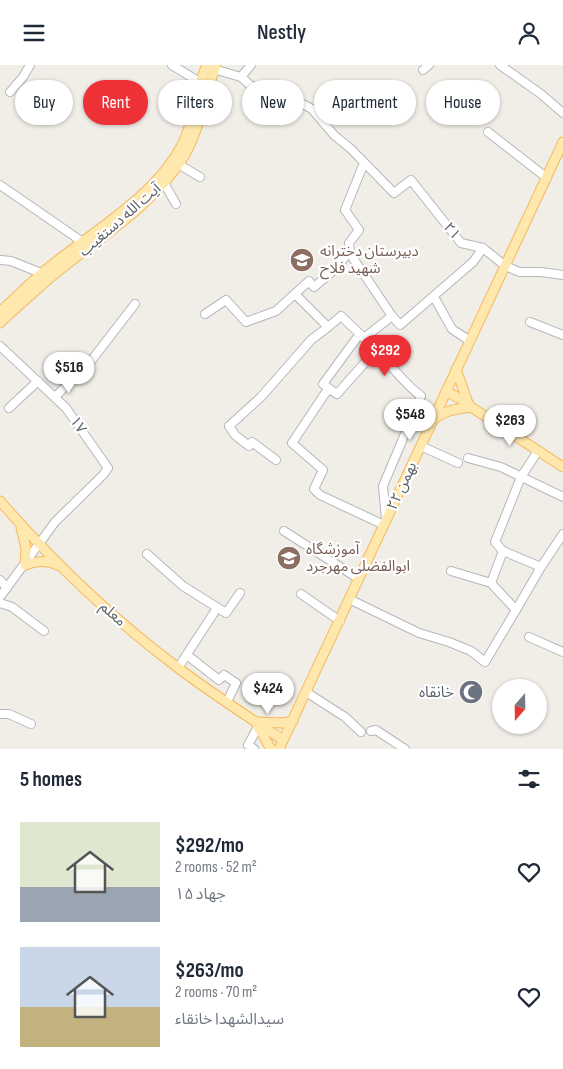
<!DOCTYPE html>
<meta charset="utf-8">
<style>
:root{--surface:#fff;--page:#f2f2f3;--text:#1f2937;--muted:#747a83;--accent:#ee3037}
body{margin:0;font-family:"Sofia Sans Condensed","Noto Sans Arabic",sans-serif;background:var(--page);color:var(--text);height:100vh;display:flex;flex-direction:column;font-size:19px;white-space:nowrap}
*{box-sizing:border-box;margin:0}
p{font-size:16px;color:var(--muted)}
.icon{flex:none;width:28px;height:28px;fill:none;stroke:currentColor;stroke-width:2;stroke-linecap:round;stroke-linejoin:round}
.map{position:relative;height:684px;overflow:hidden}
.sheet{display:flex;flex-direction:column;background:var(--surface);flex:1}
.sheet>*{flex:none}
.guide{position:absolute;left:15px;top:15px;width:534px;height:45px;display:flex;gap:10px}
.needle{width:32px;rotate:200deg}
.buttons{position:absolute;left:492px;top:614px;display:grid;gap:10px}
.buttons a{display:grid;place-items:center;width:55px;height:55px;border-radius:50%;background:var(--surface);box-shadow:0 1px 4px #0004;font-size:25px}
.price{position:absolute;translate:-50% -42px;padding:0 11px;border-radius:18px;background:#fff;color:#222;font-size:16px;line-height:32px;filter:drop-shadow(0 1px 2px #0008)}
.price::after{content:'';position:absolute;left:50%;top:30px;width:15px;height:11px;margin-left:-8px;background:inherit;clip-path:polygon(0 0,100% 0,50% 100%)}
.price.active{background:var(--accent);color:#fff}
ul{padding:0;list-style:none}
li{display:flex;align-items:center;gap:15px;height:125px;padding:0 20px}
li span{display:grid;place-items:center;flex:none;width:140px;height:100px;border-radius:0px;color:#555}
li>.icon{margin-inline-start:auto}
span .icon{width:60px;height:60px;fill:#fffc;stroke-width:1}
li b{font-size:21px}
h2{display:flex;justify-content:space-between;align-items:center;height:60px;padding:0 20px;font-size:21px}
.pill{padding:0 18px;border-radius:22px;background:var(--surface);box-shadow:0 1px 4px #0004;font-size:18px;line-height:45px}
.pill.active{background:var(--accent);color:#fff}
header{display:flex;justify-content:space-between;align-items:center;height:65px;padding:0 20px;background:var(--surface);font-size:22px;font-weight:600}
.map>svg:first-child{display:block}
</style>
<header><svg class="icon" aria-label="menu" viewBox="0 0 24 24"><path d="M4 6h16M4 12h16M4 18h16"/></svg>Nestly<svg class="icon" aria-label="person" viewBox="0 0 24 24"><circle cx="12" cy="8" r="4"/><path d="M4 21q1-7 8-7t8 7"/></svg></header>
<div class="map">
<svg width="563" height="684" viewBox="0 0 563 684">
<rect width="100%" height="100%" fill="#f1ede7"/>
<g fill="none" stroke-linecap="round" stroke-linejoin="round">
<g stroke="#b4b8bb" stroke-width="10">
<g id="minor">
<path d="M 172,0 L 209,23"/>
<path d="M 500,0 L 541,29 L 563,48"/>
<path d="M 210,3 L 241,12 L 250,20 L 272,29 L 295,35 L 312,44 L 334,70 L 351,84 L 394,128 L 411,115 L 461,178 L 483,183 L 504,200 L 519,207 L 541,207 L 563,210"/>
<path d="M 423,5 L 429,0"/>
<path d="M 241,12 L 251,0"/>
<path d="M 10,27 L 23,12 L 30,0"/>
<path d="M 488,67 L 547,113"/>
<path d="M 178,99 L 200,112"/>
<path d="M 164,118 L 176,139"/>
<path d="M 0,120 L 87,180"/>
<path d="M 1,195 L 11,196 L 46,210"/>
<path d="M 295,229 L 328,262 L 341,251 L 364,273 L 392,251 L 349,187"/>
<path d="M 434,232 L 452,264 L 470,276"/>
<path d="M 205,249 L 226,235 L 246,257 L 276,246 L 309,216 L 314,222 L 333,206 L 350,186 L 349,178 L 359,165 L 345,145 L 364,98"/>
<path d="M 392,251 L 400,260 L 473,197 L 483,183"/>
<path d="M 530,257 L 563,270"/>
<path d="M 364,273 C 385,290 399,315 421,331 L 383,421 L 386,455"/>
<path d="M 0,281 L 66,343 L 108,403 L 103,410 L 55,457 L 0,532"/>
<path d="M 368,294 L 337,329 L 331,325 L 326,327 L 292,378 L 323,405 L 314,424 L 320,430 L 384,460"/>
<path d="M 331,325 L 323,319 L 356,274"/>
<path d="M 55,332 L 91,296 L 135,239"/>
<path d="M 9,343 L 38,316"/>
<path d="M 421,381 L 458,398"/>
<path d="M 468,393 L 501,402 L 563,432"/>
<path d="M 276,395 L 252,377 L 249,381 L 235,370 L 229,361 L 261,332 L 311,275 L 328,262"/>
<path d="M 284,466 L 359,514"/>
<path d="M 147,489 L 183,521 L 226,548 L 240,528"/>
<path d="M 541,502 L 563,469"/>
<path d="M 0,515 L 7,523"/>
<path d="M 491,518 L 503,486"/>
<path d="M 301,529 L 340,556"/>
<path d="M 349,534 L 419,568 L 449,577 L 471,586 L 485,597 L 516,545 L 491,518 L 451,506"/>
<path d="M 0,538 L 12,542 L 44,566"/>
<path d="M 516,545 L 541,502 L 503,486 L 495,477 L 521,412 L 538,386"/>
<path d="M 529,572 L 563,587"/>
<path d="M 187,590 L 219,615 L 224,610 L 236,618 L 227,637"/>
<path d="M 178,603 L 217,543"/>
<path d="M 306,627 L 345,652 L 361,667"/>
<path d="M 0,649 L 9,649 L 31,659"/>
<path d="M 371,666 L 376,665 L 405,684"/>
<path d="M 254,684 L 248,680 L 258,662"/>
</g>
</g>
<g stroke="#f5b85c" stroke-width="11">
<g id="major">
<path d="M 0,247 C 16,232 31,217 48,203 C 92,167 155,132 182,80 C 195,55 195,25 207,0"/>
<path d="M 0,258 C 17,242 34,227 51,212 C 95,175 148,145 181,96 C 200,67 204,32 216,0"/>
<path d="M 456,304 L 468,338"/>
<path d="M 446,326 L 464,336 L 471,342 L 563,402"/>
<path d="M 434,354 C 446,345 456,344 471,342"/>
<path d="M 0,436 C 53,497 113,554 177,602 C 211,628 247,651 283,675"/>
<path d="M 21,463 L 26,483 L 25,500 C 38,496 46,495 58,500"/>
<path d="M 256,657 L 282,658 L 293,656"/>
<path d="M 258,662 L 271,684"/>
<path d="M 279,684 L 563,77"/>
</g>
</g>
<use href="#minor" stroke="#fff" stroke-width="8"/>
<use href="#major" stroke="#ffe8ad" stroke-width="9"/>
</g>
<defs>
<g id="school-disc" transform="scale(1.25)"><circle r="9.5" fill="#8d6e63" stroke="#fff"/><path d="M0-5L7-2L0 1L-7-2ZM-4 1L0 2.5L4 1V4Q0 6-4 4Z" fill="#fff"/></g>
<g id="mosque-disc" transform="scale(1.25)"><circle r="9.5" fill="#6b7280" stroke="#fff"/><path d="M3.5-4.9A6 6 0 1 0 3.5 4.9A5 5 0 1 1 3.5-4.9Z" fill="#fff"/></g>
</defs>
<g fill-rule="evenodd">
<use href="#school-disc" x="302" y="195"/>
<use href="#school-disc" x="289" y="493"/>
<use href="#mosque-disc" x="471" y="627"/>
</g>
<g text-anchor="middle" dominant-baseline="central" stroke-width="4.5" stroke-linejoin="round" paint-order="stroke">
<g font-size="15" fill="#5e6367" stroke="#fff">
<text transform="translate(120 155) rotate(-41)">آیت الله دستغیب</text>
<text transform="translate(452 166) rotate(51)">۲۱</text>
<text transform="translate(78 360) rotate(55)">۱۷</text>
<text transform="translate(402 421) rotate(-65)">۲۲ بهمن</text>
<text transform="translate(113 549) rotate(42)">معلم</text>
</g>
<g font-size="15" fill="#785e54" stroke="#fff" text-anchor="start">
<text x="320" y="186">دبیرستان دخترانه<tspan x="320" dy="17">شهید فلاح</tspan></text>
<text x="306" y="484">آموزشگاه<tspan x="306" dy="17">ابوالفضلی مهرجرد</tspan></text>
</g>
<g font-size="15" fill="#5b616d" stroke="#fff" text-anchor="end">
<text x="454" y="627">خانقاه</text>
</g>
</g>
</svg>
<div class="buttons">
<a><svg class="needle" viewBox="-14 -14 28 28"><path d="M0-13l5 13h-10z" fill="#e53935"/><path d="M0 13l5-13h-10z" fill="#747a83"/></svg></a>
</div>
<b class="price active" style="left:385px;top:312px">$292</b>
<b class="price" style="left:69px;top:329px">$516</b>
<b class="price" style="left:410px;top:376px">$548</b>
<b class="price" style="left:510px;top:382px">$263</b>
<b class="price" style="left:268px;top:650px">$424</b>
<div class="guide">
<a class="pill">Buy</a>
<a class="pill active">Rent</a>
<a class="pill">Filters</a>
<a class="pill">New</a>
<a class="pill">Apartment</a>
<a class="pill">House</a>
</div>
</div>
<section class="sheet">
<h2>5 homes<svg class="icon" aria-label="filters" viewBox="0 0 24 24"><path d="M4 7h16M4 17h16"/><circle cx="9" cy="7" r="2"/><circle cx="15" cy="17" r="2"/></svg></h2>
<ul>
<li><span style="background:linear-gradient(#dfe7d0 65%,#9aa5b1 0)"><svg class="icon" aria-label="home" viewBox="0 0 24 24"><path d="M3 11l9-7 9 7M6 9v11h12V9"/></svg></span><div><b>$292/mo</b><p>2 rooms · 52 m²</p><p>جهاد ۱۵</p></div><svg class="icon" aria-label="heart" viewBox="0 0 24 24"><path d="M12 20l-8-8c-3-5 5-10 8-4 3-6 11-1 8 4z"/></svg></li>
<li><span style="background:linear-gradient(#c9d6e8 60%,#c2b280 0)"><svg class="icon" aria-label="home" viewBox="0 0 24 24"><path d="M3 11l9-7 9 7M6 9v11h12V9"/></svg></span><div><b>$263/mo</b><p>2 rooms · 70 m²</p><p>سیدالشهدا خانقاء</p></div><svg class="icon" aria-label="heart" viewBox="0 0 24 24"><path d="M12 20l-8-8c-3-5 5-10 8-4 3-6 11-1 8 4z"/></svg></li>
</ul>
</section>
